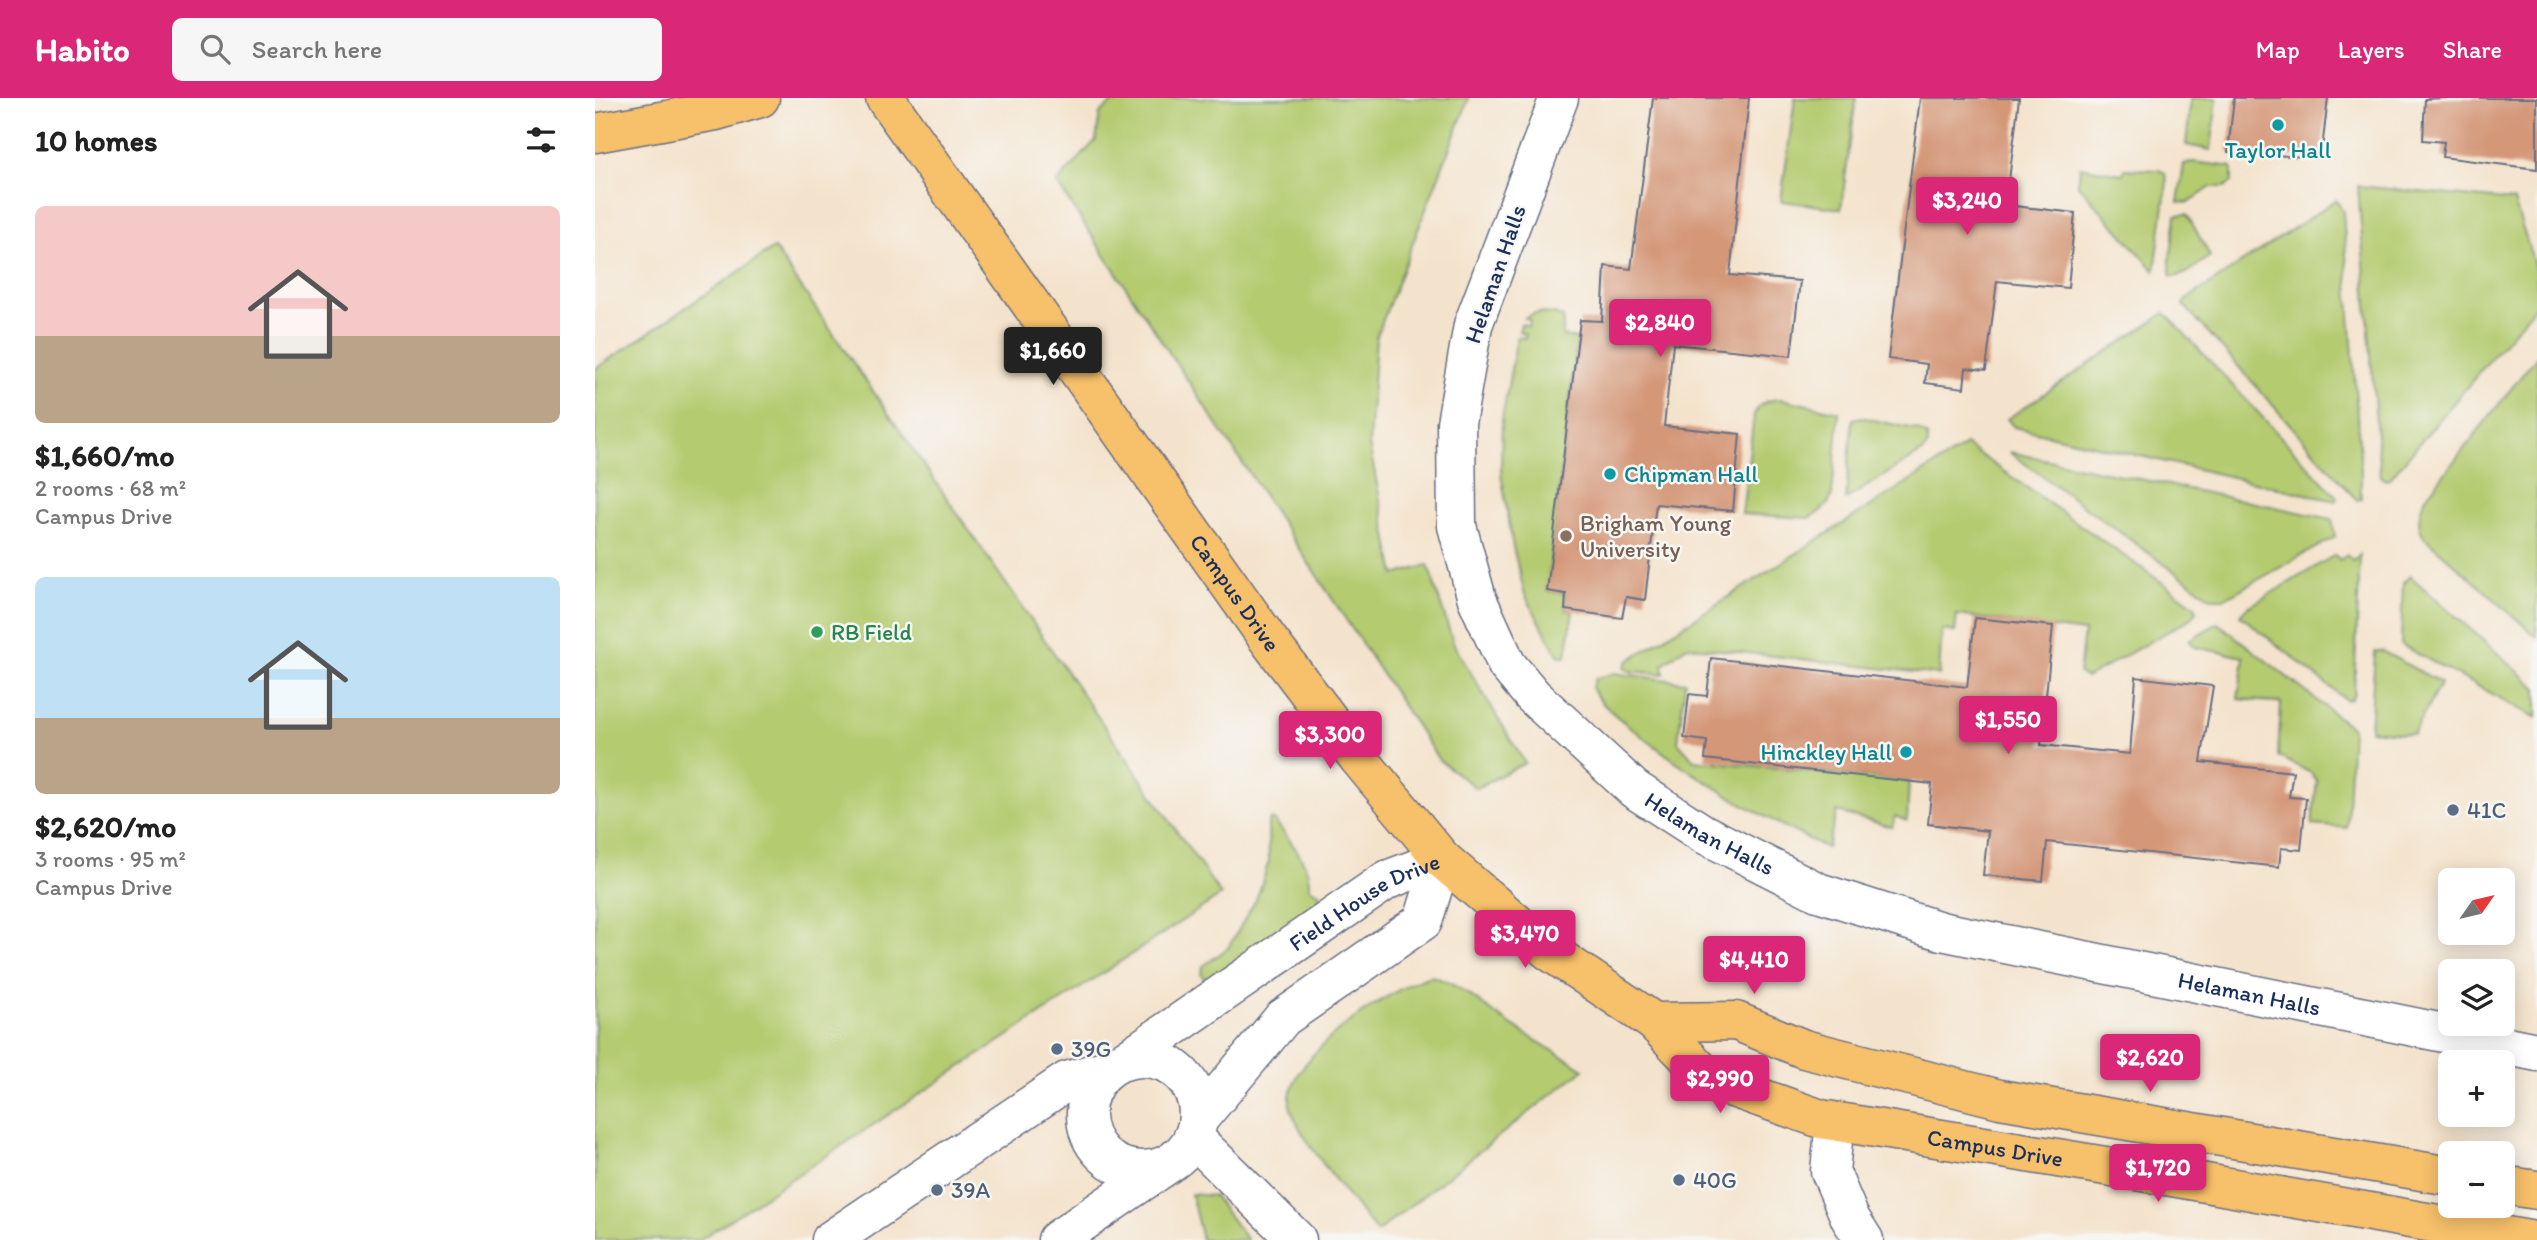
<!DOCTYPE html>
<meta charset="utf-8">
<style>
:root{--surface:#fff;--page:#f6f6f6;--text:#222;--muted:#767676;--accent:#db2777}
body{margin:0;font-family:Itim,sans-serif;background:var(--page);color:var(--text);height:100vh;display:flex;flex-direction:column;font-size:26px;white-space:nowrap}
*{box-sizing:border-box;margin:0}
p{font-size:23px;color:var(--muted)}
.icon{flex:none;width:38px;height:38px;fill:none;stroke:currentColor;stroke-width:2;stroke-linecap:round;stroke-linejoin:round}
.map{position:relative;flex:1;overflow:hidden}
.panel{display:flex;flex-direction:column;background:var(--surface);width:595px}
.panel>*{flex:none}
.needle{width:46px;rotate:56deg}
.fabs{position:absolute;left:1843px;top:770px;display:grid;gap:14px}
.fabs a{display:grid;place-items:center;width:77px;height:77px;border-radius:10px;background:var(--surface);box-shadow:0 4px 18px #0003;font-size:35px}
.price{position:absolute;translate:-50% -60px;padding:0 16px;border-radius:7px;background:var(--accent);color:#fff;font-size:23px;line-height:46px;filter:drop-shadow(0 2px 4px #0008)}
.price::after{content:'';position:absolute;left:50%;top:42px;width:21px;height:16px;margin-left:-10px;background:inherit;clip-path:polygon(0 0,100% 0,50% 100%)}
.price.active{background:#222;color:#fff}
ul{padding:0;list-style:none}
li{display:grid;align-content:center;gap:14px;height:371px;padding:0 35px}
li span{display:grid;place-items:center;height:217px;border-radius:10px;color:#555}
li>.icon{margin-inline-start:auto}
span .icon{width:126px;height:126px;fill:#fffc;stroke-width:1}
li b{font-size:30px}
h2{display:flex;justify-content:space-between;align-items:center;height:84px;padding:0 35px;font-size:30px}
header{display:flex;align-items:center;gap:42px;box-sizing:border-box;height:98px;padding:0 35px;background:var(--accent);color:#fff}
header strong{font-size:33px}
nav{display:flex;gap:38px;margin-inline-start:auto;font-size:24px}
.search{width:490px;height:63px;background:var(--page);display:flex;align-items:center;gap:18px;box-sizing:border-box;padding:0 24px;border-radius:10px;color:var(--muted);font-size:26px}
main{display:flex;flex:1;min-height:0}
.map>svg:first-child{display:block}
</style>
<header>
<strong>Habito</strong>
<div class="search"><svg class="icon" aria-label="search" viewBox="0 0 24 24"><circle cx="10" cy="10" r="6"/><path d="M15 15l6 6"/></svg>Search here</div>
<nav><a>Map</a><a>Layers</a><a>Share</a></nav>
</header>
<main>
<section class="panel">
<h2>10 homes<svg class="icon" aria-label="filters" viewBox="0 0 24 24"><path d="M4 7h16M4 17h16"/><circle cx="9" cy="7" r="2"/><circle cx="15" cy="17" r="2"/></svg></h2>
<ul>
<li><span style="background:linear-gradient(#f6c9c9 60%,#b9a48a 0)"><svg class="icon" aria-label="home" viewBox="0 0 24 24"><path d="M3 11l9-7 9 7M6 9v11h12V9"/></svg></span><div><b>$1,660/mo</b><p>2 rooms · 68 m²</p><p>Campus Drive</p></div></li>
<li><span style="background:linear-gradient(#bfe0f5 65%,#b9a48a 0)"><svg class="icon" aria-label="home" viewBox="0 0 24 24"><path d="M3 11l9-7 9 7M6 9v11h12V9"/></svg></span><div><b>$2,620/mo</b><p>3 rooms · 95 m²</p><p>Campus Drive</p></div></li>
</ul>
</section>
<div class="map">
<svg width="1942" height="1142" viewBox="0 0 1942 1142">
<rect width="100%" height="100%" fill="#f6f6f2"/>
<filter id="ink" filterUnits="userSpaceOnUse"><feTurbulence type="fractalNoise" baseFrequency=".0143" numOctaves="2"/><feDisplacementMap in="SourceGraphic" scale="14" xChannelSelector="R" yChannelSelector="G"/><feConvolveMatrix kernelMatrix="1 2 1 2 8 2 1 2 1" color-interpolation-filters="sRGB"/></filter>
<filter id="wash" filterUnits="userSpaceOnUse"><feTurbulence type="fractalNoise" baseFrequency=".00686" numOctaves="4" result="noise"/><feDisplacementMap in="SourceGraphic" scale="28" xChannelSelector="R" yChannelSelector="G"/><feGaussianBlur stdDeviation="1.57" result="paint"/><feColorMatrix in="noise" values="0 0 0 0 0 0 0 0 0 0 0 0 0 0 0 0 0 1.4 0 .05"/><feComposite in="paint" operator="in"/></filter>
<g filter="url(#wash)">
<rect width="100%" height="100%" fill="#f4e3cc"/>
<g fill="#b4cb6f" stroke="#687d66" stroke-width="2">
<path d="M 549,0 L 874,0 L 781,240 L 774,346 L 800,477 L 833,467 L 859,547 L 930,665 L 881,690 L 844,662 L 462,85 L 501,42 L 505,15 L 517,5 Z"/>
<path d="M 1200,0 L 1261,0 L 1246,111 L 1186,103 Z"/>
<path d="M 1596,0 L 1622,0 L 1616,52 L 1591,47 Z"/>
<path d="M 1598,64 L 1637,69 L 1637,84 L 1630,89 L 1616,89 L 1593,105 L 1583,104 L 1589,66 Z"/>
<path d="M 1485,69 L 1528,76 L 1530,71 L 1564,72 L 1570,75 L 1572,84 L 1560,173 L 1483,87 Z"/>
<path d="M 1763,88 L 1919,103 L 1942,175 L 1942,206 L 1796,379 L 1790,382 L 1785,377 Z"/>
<path d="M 1741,102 L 1748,114 L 1766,374 L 1766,401 L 1762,402 L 1588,206 L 1591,202 Z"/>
<path d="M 1592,116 L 1615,158 C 1604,166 1591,180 1576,178 L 1575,164 L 1581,117 Z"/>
<path d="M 179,150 L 626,797 L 104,1142 L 0,1142 L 0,271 Z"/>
<path d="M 940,215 L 959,216 L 968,220 L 968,238 L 982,241 L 952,493 L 971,496 L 970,512 L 978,513 L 971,558 L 964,558 L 959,550 L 930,497 L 918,449 L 906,375 L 907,321 L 922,239 L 930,240 L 930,236 L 924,234 L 926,226 L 934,228 L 935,222 L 930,220 Z"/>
<path d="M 1570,215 L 1742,399 L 1741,403 L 1419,329 L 1412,321 Z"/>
<path d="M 1942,258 L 1942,539 L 1829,439 C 1821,425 1824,413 1831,399 Z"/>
<path d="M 1186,301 L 1244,314 L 1237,398 L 1232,407 L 1223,415 L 1213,420 L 1147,416 L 1159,317 C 1165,304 1172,302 1186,301 Z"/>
<path d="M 1266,319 L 1323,332 L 1332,338 L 1333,347 L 1327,354 L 1251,401 L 1257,326 L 1258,321 Z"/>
<path d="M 1371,347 L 1599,507 L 1602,512 L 1598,519 L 1491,580 L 1484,575 L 1489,534 L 1362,517 L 1360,534 L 1347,532 L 1344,577 L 1092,548 L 1068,566 L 1069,576 L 1035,573 L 1029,570 L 1033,563 Z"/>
<path d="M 1414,354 L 1737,421 L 1740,439 L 1630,500 L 1616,500 Z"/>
<path d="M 1740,457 L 1745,462 L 1752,457 L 1758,464 L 1765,457 L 1759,596 L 1756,601 L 1751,602 L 1645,517 L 1650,511 Z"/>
<path d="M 1815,478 L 1942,590 L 1942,620 L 1806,547 L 1808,485 Z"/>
<path d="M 1623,525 L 1757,630 L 1752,730 L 1717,727 L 1722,683 L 1716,675 L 1683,658 L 1686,605 L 1643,601 L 1649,559 L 1600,549 L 1594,542 Z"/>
<path d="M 1787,553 L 1846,585 L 1818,636 L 1775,632 L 1780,554 Z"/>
<path d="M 1019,575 L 1090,584 L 1083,644 L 1099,662 L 1314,683 L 1312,723 L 1300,718 L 1297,729 L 1242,714 L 1232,750 C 1162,717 1099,680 1039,632 C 1025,621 1004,606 997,590 L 1000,581 Z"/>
<path d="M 676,721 L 680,723 C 694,743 716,764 714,790 L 726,796 L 719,811 L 612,885 L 606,876 L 608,868 L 633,850 L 662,800 L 674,763 L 673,725 Z"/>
<path d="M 836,878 C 863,885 887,907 910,923 C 935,940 963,955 989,971 L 782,1134 C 762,1109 698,1034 695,1006 C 691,958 795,890 836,878 Z"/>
<path d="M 596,1096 L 619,1098 L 652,1142 L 607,1142 Z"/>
</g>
<g id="blocks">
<g fill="#d49778">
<path d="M 1058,0 L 1154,0 L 1135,177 L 1205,183 L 1196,258 L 1078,246 L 1069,328 L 1145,336 L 1138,413 L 1061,406 L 1050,502 L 1031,499 L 1027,520 L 970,512 L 971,496 L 952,493 L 985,222 L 1007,223 L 1010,168 L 1036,171 Z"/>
<path d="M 1325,0 L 1424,0 L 1411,107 L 1480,115 L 1473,190 L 1402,183 L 1391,272 L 1371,270 L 1369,290 L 1330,285 L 1332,266 L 1293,261 Z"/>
<path d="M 1639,0 L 1733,0 L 1726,60 L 1633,54 Z"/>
<path d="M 1853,0 L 1942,0 L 1942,71 L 1847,59 L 1849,44 L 1828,42 L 1830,1 Z"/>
<path d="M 1380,520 L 1458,528 L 1446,647 L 1535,656 L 1541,579 L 1618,588 L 1606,664 L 1698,674 L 1694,699 L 1711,700 L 1706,752 L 1686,750 L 1684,769 L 1452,744 L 1448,783 L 1388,777 L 1393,733 L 1333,726 L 1337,686 L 1110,661 L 1112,643 L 1089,640 L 1094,596 L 1112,598 L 1116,560 L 1372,589 Z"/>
</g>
</g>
</g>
<g filter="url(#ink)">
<use href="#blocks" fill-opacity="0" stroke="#676e84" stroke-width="2"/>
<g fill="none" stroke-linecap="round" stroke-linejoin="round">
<g stroke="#676e84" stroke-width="41">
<g id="minor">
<path id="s1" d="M 964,0 L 878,227 L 861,325 L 862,428 L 882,501 L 912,567 L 938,598 L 1039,691 L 1107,735 L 1223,794 L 1346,833 L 1942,954"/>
<circle cx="547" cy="1016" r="56"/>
<path id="s2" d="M 529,963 L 792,782 L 847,761"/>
<path d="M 603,1022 L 688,920 L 828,823 L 847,761"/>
<path d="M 1240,1024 L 1235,1073 L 1255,1120 L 1269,1142"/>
<path d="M 598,1039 L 702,1142"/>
<path d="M 236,1142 L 472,983 L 513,971"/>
<path d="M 462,1142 L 573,1066"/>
</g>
</g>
<g stroke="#676e84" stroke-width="41">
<g id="major">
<path id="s3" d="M 290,0 L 675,544 L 764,661 L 847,761 L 954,853 L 1059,924 L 1115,982 L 1226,1021 L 1577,1079 L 1934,1142"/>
<path d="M 0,35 L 121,13 L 165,0"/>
<path d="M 1059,924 L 1141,923 L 1209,951 L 1405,1001 L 1855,1078"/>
<path d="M 1908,1087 L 1942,1092"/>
</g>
</g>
<use href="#minor" stroke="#fff" stroke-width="38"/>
<use href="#major" stroke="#f7c06b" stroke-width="38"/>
</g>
</g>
<g fill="#0f9aa8" stroke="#f6f6f2" stroke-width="2.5">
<circle cx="1683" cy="27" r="7"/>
<circle cx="1015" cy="376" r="7"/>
<circle cx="1311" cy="654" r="7"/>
</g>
<circle fill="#8d6e63" stroke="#f6f6f2" stroke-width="2.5" cx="971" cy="438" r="7"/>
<circle fill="#2e9e5b" stroke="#f6f6f2" stroke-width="2.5" cx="222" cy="534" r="7"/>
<g fill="#5c6f8a" stroke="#f6f6f2" stroke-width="2.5">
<circle cx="1858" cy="712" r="7"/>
<circle cx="462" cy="951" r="7"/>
<circle cx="1084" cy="1082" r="7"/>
<circle cx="342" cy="1092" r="7"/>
</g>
<g text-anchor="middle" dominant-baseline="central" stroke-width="5" stroke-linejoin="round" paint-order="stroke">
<g font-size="23" fill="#0d838f" stroke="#f6f6f2">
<text x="1683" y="52">Taylor Hall</text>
<text x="1029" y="376" text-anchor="start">Chipman Hall</text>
<text x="1297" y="654" text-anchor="end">Hinckley Hall</text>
</g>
<g font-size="23" fill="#1b2f5e" stroke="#f6f6f2">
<text transform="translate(900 176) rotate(-71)">Helaman Halls</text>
<text stroke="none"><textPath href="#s3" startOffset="606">Campus Drive</textPath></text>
<text stroke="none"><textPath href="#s1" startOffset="859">Helaman Halls</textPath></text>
<text stroke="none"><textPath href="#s2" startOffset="289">Field House Drive</textPath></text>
<text stroke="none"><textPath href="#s1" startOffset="1426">Helaman Halls</textPath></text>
<text stroke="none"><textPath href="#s3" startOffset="1586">Campus Drive</textPath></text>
</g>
<g font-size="23" fill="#785e54" stroke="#f6f6f2" text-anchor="start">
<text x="985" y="425">Brigham Young<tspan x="985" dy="26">University</tspan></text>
</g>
<g font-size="23" fill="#27864d" stroke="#f6f6f2" text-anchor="start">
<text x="236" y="534">RB Field</text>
</g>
<g font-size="23" fill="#4e5e75" stroke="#f6f6f2" text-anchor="start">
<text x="1872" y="712">41C</text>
<text x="476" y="951">39G</text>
<text x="1098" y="1082">40G</text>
<text x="356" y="1092">39A</text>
</g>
</g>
</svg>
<div class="fabs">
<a><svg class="needle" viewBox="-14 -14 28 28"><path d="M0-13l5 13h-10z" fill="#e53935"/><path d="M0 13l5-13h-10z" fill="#767676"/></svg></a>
<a><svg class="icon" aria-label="layers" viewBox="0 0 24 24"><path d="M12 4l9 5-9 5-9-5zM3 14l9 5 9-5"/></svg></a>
<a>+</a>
<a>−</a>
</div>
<b class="price" style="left:1372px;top:139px">$3,240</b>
<b class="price" style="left:1065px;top:261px">$2,840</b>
<b class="price active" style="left:458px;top:289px">$1,660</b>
<b class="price" style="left:1413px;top:658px">$1,550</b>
<b class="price" style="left:735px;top:673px">$3,300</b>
<b class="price" style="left:930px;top:872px">$3,470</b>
<b class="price" style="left:1159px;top:898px">$4,410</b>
<b class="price" style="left:1555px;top:996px">$2,620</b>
<b class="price" style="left:1125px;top:1017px">$2,990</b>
<b class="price" style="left:1563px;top:1106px">$1,720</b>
</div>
</main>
